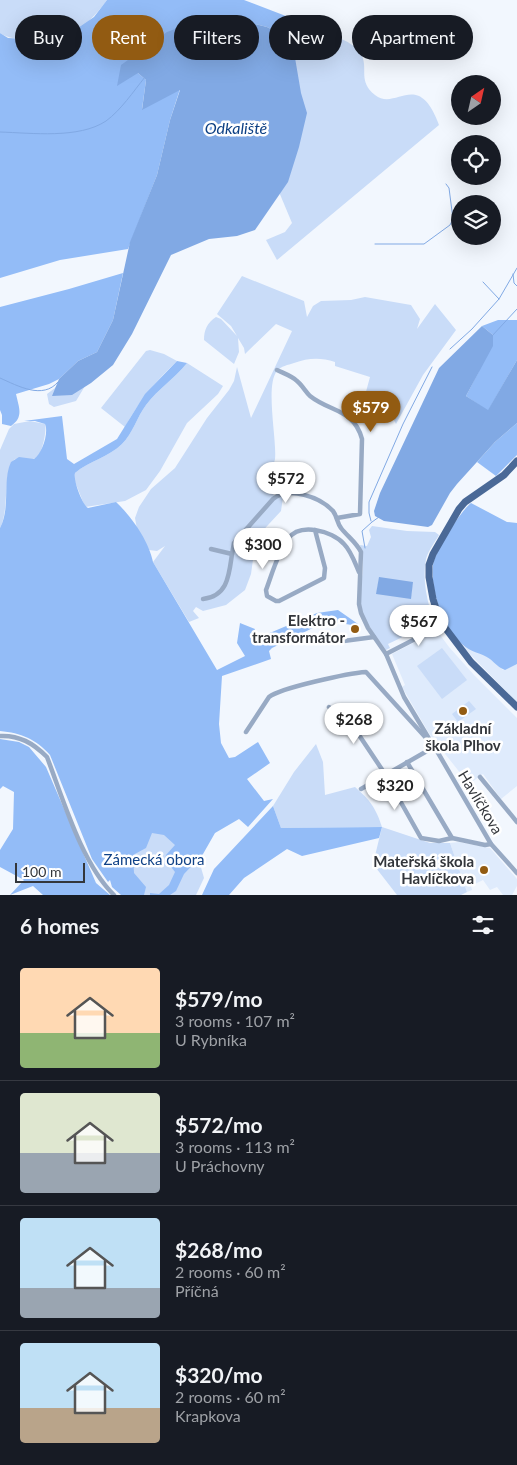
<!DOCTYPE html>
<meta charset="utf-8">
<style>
:root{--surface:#171b24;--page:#20242c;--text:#f1f3f6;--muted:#9ea1a6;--line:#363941;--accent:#925b12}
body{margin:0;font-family:Lato,sans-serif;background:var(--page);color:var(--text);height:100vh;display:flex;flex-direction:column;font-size:19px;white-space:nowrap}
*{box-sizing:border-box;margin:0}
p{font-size:16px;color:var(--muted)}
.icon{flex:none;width:28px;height:28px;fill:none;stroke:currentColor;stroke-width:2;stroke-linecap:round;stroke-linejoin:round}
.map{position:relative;height:895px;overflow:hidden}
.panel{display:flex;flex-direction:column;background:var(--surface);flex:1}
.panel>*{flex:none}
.guide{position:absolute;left:15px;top:15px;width:488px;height:45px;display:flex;gap:10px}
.needle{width:32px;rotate:34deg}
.tools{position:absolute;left:451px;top:75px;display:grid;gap:10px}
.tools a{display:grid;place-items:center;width:50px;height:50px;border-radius:50%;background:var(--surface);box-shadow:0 5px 20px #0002;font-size:25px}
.scale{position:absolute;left:15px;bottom:12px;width:70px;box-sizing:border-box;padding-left:5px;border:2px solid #33363b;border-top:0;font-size:14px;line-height:18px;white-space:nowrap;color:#33363b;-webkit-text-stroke:4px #fff;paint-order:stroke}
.price{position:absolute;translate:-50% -42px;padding:0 11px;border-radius:18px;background:#fff;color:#222;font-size:16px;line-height:32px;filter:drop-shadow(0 1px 2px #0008)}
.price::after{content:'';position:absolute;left:50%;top:30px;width:15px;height:11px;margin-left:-8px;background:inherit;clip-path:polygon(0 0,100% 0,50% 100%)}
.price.selected{background:var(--accent);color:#fff}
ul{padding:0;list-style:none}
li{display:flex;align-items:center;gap:15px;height:125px;padding:0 20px}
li+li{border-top:1px solid var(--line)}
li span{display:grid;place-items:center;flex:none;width:140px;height:100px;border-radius:5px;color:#555}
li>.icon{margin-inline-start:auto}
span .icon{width:60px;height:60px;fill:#fffc;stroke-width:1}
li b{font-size:21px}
h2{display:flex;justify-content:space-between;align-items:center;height:60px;padding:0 20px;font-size:21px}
.pill{padding:0 18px;border-radius:22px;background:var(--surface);box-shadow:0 5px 20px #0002;font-size:18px;line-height:45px}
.pill.selected{background:var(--accent);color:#fff}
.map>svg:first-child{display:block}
</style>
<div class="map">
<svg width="517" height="895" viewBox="0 0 517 895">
<rect width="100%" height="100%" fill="#f2f7fe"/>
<g fill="#dfebfc">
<path d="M 435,628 L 449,647 L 474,675 L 517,718 L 517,786 L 501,799 L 483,774 L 469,784 L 430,735 L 402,687 L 405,685 L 392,654 L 413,643 Z"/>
<path d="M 461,645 L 490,658 L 503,670 L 517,664 L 517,702 Z"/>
<path d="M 459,842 L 490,848 L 517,879 L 517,886 L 512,895 L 503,895 L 497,887 L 490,890 L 483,880 L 471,886 L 472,890 L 467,892 L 450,843 Z"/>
</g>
<g fill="#c9dcf8">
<path d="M 0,0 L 107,0 C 97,14 77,35 61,40 C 51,44 36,40 26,39 C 16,38 9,39 0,33 Z"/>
<path d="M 323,33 C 337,37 355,42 362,56 C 368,70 358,81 375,95 C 396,112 418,68 439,125 L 277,260 L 266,240 L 285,232 L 292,223 L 274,180 L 281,35 L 290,38 Z"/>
<path d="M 242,276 L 304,301 L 307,317 L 313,306 L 321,301 L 351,300 L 365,297 L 411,305 L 420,319 L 417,329 L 435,304 L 456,330 L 423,375 L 396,424 C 387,405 384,404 364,399 L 370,377 L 335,366 L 335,362 C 320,357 308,358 294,363 C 288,365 281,366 277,371 C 265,385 277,440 275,459 C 273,469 267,477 266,488 L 275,496 L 283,497 L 281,511 L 256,538 L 251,574 L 245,590 L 226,605 L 203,611 L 196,607 L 193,611 L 199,618 L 189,622 L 153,562 L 165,546 L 157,551 L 149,550 L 137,529 L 135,518 L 139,507 L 151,489 L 175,468 L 207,418 L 229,390 L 234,381 L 237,367 L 251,418 L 292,331 L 276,324 L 245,354 L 244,348 L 238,338 L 239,352 L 234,364 L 204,340 C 204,330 207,323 216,317 L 221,319 L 237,336 L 231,326 L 217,314 Z"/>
<path d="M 150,350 L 164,354 L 177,361 C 156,381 139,401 125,427 L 101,408 L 146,351 Z"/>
<path d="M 187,363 L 223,386 L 218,394 L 187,423 L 160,471 L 146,490 L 125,501 L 85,507 L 74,479 L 75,473 C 89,461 109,457 122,444 C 133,433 137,417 146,405 C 158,389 175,378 187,363 Z"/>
<path d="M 69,370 L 85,386 L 76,401 L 54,407 L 49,404 L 47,394 L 55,388 Z"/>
<path d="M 30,421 L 45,424 C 47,430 42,455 36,458 C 29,461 22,457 15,459 C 2,471 10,509 0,528 L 0,450 L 9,429 L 14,424 Z"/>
<path d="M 372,526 L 407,531 L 435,532 L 439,535 C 435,542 428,551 426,559 C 422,579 427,604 435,622 L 417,634 L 415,631 L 388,644 L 390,648 L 386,650 C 378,639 368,627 363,614 C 356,592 368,567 360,545 L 367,546 L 371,537 L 369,530 Z"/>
<path d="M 442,648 L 467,680 L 442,699 L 417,666 Z"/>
<path d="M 469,701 L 476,709 L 458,722 L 452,714 Z"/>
<path d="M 316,744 L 323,762 L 325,795 L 355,787 C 370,800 376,808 382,827 L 430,843 L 450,843 L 467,892 L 461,895 L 397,895 L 373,864 L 382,827 L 281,828 L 273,806 L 294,772 Z"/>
<path d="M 133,805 L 196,850 L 204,878 L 196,895 L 126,895 Z"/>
</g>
<g fill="#93bcf7">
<path d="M 107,0 L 244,0 L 304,23 L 293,46 L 282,35 L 267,27 L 247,22 L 138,73 L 146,80 L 142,109 L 180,89 L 170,120 L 157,175 L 128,249 L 60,260 L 0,278 L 0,33 L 8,38 L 59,41 L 94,17 Z"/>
<path d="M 123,273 L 113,320 L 97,352 L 78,361 L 59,379 L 49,384 L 16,394 C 19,408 24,417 11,426 L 2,424 L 2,415 L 0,410 L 0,307 L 69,289 Z"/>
<path d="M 498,320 L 517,320 L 517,360 L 488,411 L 466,396 L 478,373 L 493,335 L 482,326 Z"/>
<path d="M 177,361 L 187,363 C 175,378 158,389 146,405 C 137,417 133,433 122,444 C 109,457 89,461 75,473 C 73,480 82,504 88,508 L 116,502 C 131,516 149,541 153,562 L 217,670 L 245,656 L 237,643 L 240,623 L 255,629 L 253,633 L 254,637 L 265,635 L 317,613 L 338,610 L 358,624 L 358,626 L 327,621 L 272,648 L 269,651 L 271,659 L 222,676 L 219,724 L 221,743 L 229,758 L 235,757 L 258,742 L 270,763 L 247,779 L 264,801 L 273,799 L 248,827 L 239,819 L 215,833 L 203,854 L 184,874 L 176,891 L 170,895 L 150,895 L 150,893 L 159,894 L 169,885 L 175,872 L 165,859 L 166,855 L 175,845 L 164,835 L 152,833 L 146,848 L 133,855 L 134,873 L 146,887 L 144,895 L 121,895 L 112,887 L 110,880 L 108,882 L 92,859 L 50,755 C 36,739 21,733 0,731 L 0,528 C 11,507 2,481 11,462 L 19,457 L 34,459 C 42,454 49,433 45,424 L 35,421 L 24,421 L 62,416 L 67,459 L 74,464 L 117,439 L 145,394 Z"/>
<path d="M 517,423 L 517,455 L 496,476 L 477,462 L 495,442 Z"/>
<path d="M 471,503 L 507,522 L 517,523 L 517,664 L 505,670 C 499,668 495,663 490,659 C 482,653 470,652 463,645 C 443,630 430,589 433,565 C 435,551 460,512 471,503 Z"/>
<path d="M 0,739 L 19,742 L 29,747 L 46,767 L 96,883 L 110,895 L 43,895 L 33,886 L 10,895 L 24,880 L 0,867 L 0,850 L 13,829 L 14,792 L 3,786 L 0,789 Z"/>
<path d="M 273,806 L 281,828 L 382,827 L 379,838 L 302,856 L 287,849 L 244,878 L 229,895 L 202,895 L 214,869 Z"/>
</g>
<g fill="#81a9e4">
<path d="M 221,20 L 247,22 L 267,27 L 282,35 L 293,46 L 301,93 L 307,113 L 299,147 L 288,182 L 255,230 L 237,236 L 209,239 L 171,255 L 132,334 L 113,365 L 91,383 L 72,395 L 52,396 L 59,379 L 78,361 L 97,352 L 113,320 L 130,242 L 157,175 L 170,120 L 180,90 L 142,110 L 146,80 L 138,73 L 117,86 L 121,65 L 167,32 L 189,24 Z"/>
<path d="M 482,326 L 493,335 L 493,346 L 466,396 L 488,410 L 517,360 L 517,423 L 495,442 L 457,484 L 450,493 L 432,525 L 428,527 L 384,521 L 375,516 L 374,511 L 380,493 L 439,368 Z"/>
<path d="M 379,577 L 413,582 L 411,599 L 376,594 Z"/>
</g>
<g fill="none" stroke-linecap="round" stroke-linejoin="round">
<g stroke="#81a9e4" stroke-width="1">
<path d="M 0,132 C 32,133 79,139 106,121 C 121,110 133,92 145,77"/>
<path d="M 375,244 L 424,244 L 450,225 L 453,219 L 449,188 L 446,184"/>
<path d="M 513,274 L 514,283 L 517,286"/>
<path d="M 483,282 L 499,299"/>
<path d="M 492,336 L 517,309"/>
<path d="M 450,349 L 472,329 L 499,299 L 517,268"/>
<path d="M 0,378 C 18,386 43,400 58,382"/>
<path d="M 371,521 L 369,513 L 369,502 L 403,424 L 432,367"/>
<path d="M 365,548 L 362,531 L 372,522 L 379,517"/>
</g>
<g stroke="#98aac4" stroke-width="4.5">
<path d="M 277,370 C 283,373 292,376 297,381 C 302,385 305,391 310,396 C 330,412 354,409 362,439 L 360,514 L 337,518"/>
<path d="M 315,530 L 325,568 L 324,578 L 279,601 L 276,601 L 267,596 L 266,590 C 272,574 278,552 288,539 C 300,522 332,531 344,544 C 351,551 355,563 359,572"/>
<path d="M 211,549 L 232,554 L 234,543 L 273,499 C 289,486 320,497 333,511 C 337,516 337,523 341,528 C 347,536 356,542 361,552 L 359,604 L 361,613 L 368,628 L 386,654 L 404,697 L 434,747 L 361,789"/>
<path d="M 203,599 C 228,596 229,575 232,554"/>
<path d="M 336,642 L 374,637"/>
<path d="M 386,654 L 419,637 L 440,621"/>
<path d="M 329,707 L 348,720 L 359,735 L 385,774 L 421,838 L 439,841 L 452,838 L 485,845 L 491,844"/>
<path d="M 246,732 L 269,697 C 280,688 349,673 366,672 L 427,739"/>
<path d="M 0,736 C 19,735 33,743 47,757 C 63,799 82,864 114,895"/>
<path d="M 434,746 L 491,844 L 517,873"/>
<path d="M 407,762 L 452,838"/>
<path d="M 480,777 L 517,822"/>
</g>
<path stroke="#4a6997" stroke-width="7" d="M 517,461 L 504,475 L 465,502 L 459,509 L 433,554 L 429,565 L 429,577 L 433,599 L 440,621 L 471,662 L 517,707"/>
</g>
<g fill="#925b12" stroke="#fff" stroke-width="2">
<circle cx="355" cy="629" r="5"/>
<circle cx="463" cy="711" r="5"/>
<circle cx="484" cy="870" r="5"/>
</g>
<g text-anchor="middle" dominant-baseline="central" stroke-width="5" stroke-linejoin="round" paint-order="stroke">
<g font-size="15" font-weight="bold" fill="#33363b" stroke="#fff" text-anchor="end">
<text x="345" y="620">Elektro -<tspan x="345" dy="17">transformátor</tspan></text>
<text x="463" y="728" text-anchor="middle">Základní<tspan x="463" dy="17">škola Plhov</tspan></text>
<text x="474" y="861">Mateřská škola<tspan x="474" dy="17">Havlíčkova</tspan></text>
</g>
<g font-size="15" fill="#33363b" stroke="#fff">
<text transform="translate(481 802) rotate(59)">Havlíčkova</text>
</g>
<g font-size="15" fill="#104287" stroke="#fff">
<text x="154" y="859">Zámecká obora</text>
</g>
<g font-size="16" font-style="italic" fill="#0d4084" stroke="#fff">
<text x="236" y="127">Odkaliště</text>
</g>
</g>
</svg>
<div class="tools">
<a><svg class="needle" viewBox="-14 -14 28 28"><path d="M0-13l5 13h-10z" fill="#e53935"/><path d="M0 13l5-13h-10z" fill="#9ea1a6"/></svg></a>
<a><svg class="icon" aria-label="locate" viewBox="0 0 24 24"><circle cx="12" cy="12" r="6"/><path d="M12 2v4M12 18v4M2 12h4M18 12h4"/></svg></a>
<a><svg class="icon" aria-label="layers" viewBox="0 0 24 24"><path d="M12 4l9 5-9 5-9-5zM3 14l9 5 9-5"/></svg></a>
</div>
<div class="scale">100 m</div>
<b class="price selected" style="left:371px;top:433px">$579</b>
<b class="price" style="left:286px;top:504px">$572</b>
<b class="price" style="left:263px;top:570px">$300</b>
<b class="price" style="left:419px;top:647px">$567</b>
<b class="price" style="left:354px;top:745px">$268</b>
<b class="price" style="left:395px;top:811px">$320</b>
<div class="guide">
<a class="pill">Buy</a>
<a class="pill selected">Rent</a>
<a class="pill">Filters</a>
<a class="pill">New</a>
<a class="pill">Apartment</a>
</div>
</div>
<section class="panel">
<h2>6 homes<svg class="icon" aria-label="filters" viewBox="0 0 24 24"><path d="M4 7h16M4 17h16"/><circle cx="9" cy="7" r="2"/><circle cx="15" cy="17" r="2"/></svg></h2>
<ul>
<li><span style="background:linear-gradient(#ffd9b3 65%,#8fb573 0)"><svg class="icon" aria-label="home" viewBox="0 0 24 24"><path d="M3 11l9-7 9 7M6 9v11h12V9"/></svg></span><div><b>$579/mo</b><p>3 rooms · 107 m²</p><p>U Rybníka</p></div></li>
<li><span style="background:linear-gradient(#dfe7d0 60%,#9aa5b1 0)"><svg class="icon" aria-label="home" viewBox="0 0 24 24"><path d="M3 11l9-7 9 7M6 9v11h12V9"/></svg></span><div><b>$572/mo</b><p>3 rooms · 113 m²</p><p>U Práchovny</p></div></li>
<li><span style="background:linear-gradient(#bfe0f5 70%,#9aa5b1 0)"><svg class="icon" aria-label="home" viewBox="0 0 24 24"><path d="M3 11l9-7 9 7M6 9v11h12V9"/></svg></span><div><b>$268/mo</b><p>2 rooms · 60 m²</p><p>Příčná</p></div></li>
<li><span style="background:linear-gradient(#bfe0f5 65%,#b9a48a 0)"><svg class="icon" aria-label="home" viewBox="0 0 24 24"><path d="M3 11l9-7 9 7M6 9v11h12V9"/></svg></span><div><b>$320/mo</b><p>2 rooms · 60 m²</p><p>Krapkova</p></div></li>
</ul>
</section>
